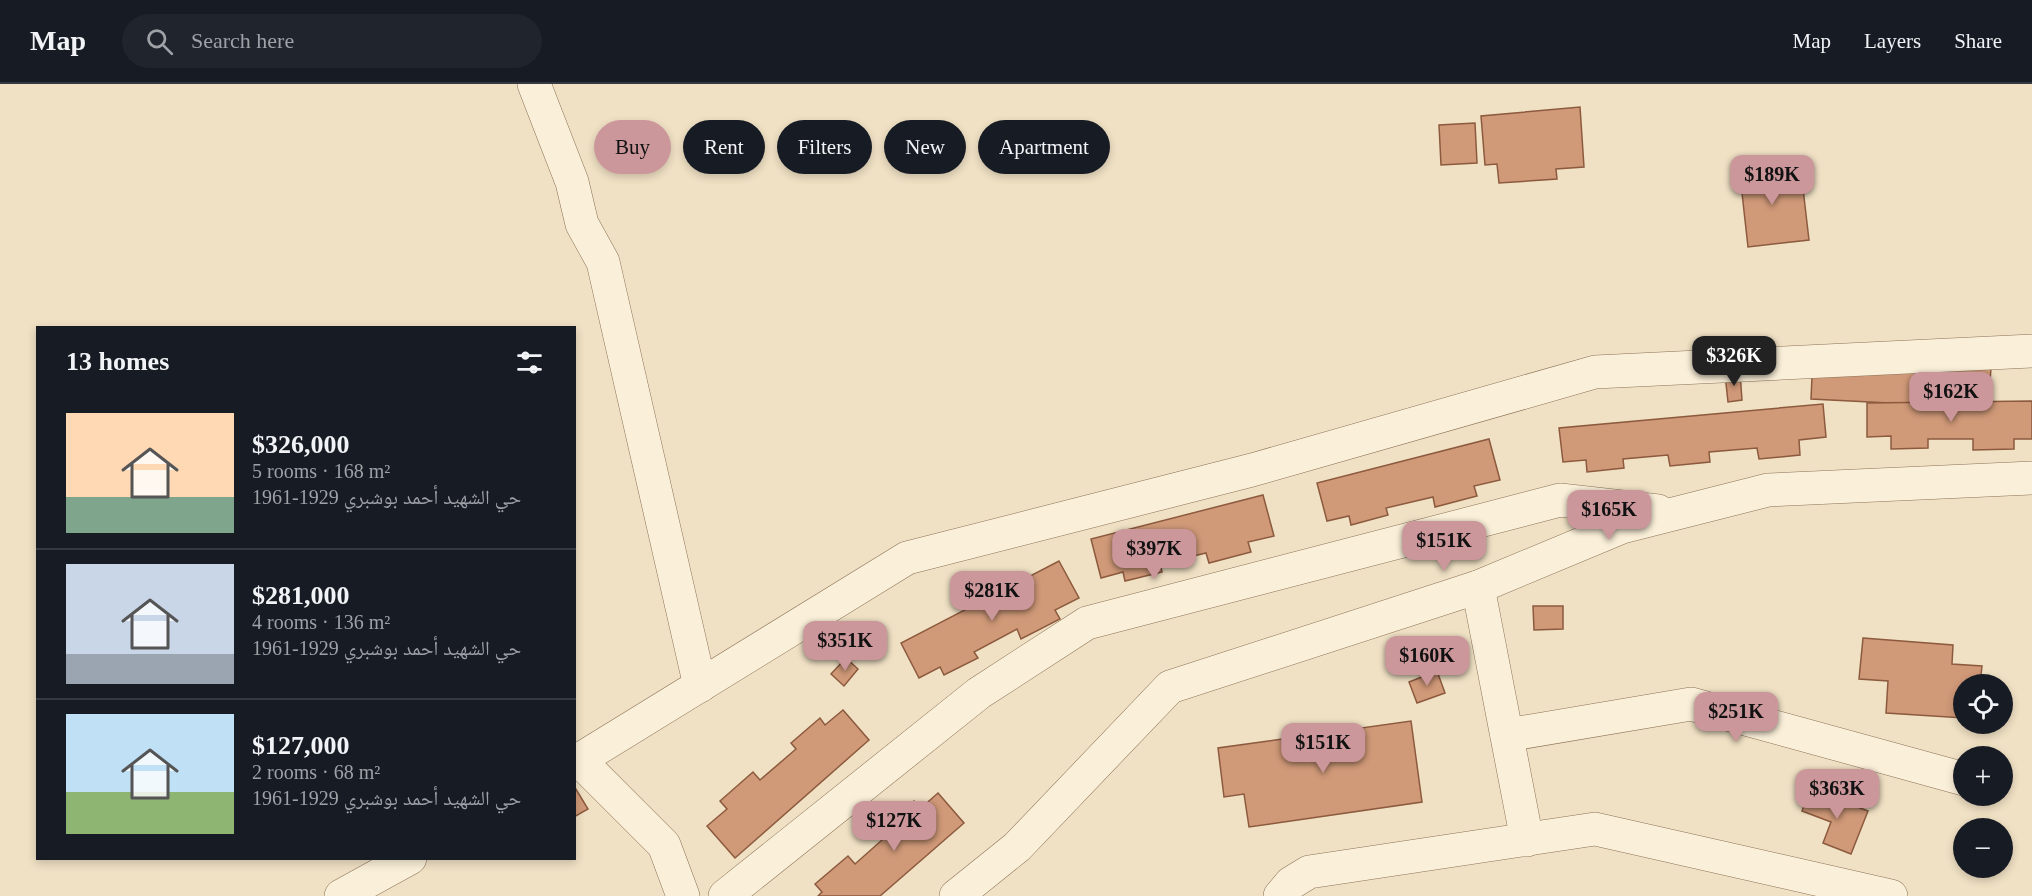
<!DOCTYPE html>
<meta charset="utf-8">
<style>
:root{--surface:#171b24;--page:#20242c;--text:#f1f3f6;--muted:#9ea1a6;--line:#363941;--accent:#cc979b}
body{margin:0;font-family:"Times New Roman","Noto Naskh Arabic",serif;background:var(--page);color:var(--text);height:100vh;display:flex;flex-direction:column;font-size:22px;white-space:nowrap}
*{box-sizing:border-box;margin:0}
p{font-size:20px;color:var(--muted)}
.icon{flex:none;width:33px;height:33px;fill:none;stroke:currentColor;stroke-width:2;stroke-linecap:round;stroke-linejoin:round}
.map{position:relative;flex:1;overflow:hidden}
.panel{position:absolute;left:36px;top:242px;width:540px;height:534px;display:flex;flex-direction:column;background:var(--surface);border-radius:0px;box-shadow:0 3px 9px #0003}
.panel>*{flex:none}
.banner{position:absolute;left:594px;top:36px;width:570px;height:54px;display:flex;gap:12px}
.controls{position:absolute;left:1953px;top:590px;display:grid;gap:12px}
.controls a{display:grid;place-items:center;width:60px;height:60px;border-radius:50%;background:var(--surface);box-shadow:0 3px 9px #0003;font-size:30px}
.price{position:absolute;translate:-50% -51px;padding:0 14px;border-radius:12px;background:var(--accent);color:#111;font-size:20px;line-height:39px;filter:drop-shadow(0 2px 3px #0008)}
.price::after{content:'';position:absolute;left:50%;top:36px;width:18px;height:14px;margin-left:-9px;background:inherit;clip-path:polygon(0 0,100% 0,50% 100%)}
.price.current{background:#222;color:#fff}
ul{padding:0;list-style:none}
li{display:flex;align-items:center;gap:18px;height:150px;padding:0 30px}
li+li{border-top:2px solid var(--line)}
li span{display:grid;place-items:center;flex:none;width:168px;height:120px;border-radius:0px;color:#555}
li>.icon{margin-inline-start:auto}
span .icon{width:72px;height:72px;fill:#fffc;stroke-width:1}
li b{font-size:26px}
h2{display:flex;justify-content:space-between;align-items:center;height:72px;padding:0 30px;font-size:26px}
.chip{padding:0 21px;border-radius:27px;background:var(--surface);box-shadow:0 3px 9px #0003;font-size:21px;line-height:54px}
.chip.current{background:var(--accent);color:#111}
header{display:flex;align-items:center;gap:36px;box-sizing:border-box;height:84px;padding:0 30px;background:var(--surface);border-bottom:2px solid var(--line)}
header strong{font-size:28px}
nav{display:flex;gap:33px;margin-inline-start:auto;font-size:21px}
.search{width:420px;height:54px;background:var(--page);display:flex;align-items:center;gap:15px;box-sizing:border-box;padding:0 21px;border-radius:33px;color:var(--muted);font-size:22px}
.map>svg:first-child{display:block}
</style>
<header>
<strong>Map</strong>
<div class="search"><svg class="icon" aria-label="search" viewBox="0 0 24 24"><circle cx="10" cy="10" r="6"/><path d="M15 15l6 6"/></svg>Search here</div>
<nav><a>Map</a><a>Layers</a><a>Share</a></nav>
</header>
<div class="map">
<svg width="2032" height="812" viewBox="0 0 2032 812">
<rect width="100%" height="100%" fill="#f0e1c4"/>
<g fill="#d09978" stroke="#8c5a3e" stroke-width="1.5">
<path d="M 1580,23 L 1584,83 L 1556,85 L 1557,95 L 1499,99 L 1497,80 L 1485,81 L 1481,32 Z"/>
<path d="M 1475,39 L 1477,79 L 1441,81 L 1439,41 Z"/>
<path d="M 1781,77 L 1784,98 L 1802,96 L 1809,156 L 1748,163 L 1739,82 Z"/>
<path d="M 1813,271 L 1991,284 L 1988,324 L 1811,315 Z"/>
<path d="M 1740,289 L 1742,316 L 1728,318 L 1725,290 Z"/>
<path d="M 2032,317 L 2032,355 L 2014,355 L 2014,365 L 1973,366 L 1973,355 L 1928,355 L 1928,364 L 1891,365 L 1891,352 L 1867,353 L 1867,319 Z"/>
<path d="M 1823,320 L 1826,353 L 1799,356 L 1800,371 L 1759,375 L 1757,364 L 1709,368 L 1710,378 L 1670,382 L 1668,371 L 1623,375 L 1624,384 L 1587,388 L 1586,376 L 1563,378 L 1559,344 Z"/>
<path d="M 1489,355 L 1500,396 L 1474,402 L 1477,412 L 1435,423 L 1433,413 L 1386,424 L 1388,431 L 1351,441 L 1349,432 L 1327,437 L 1317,399 Z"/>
<path d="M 1263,411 L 1274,452 L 1248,458 L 1251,468 L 1209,479 L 1206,469 L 1160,480 L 1162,488 L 1125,497 L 1123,488 L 1101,494 L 1091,455 Z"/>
<path d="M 1059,477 L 1079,514 L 1055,526 L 1060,535 L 1021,555 L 1017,545 L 974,568 L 978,574 L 944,591 L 940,583 L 919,594 L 901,559 Z"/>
<path d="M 1533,522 L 1563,522 L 1563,545 L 1534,546 Z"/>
<path d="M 1863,554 L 1953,561 L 1952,580 L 1982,582 L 1980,600 L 1964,600 L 1964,634 L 1886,629 L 1888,597 L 1859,595 Z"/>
<path d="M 846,574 L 858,585 L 844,602 L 831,590 Z"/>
<path d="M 1437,587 L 1445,609 L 1417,619 L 1409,598 Z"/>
<path d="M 843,626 L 869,656 L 735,774 L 707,742 L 727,725 L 720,717 L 753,688 L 760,696 L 796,665 L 791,659 L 820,634 L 825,641 Z"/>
<path d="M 1411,637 L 1422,718 L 1249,743 L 1244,710 L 1224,713 L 1218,664 Z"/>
<path d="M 574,702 L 588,725 L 574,733 Z"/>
<path d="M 1810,705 L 1868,727 L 1851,770 L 1823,759 L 1831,738 L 1802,727 Z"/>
<path d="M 938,709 L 964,739 L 880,812 L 818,812 L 822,808 L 815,800 L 848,772 L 855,780 L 891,748 L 886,743 L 914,717 L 921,724 Z"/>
</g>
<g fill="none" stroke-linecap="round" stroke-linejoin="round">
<g stroke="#8c7259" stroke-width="34">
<g id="minor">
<path d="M 534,0 L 572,98 L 582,140 L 603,178 L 700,602"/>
<path d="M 1478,503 L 1527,756"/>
<path d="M 1507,651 L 1691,620 L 1964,695"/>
<path d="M 579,676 L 664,761 L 683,812"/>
<path d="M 574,679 L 907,474 L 1252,386 L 1595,288 L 2032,267"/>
<path d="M 341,812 L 410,774"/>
<path d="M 725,812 L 979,609 L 1087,539 L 1560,416 L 1658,427"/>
<path d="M 956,812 L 1017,763 L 1170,603 L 1478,503 L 1622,443 L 1768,406 L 2032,394"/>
<path d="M 1280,812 L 1291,799 L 1309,788 L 1595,745 L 1891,812"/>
</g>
</g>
<use href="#minor" stroke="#faefd8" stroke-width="33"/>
</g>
</svg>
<div class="controls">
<a><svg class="icon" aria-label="locate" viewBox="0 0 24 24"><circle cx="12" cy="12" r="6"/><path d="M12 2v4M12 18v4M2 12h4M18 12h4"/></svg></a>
<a>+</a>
<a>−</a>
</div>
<b class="price" style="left:1772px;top:122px">$189K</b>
<b class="price current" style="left:1734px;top:303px">$326K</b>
<b class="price" style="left:1951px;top:339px">$162K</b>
<b class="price" style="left:1609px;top:457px">$165K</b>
<b class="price" style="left:1444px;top:488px">$151K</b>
<b class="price" style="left:1154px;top:496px">$397K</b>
<b class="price" style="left:992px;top:538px">$281K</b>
<b class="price" style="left:845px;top:588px">$351K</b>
<b class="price" style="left:1427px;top:603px">$160K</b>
<b class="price" style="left:1736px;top:659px">$251K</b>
<b class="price" style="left:1323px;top:690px">$151K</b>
<b class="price" style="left:1837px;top:736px">$363K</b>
<b class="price" style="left:894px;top:768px">$127K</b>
<div class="banner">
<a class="chip current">Buy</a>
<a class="chip">Rent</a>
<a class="chip">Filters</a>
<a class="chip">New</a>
<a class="chip">Apartment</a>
</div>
<section class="panel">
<h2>13 homes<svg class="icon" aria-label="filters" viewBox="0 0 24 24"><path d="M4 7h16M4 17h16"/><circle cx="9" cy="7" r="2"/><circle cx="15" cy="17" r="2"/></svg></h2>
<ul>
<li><span style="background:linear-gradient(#ffd9b3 70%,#7fa58c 0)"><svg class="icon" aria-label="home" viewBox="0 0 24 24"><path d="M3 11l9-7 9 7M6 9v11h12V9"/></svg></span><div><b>$326,000</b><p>5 rooms · 168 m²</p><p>حي الشهيد أحمد بوشبري 1929-1961</p></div></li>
<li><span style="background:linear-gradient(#c9d6e8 75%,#9aa5b1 0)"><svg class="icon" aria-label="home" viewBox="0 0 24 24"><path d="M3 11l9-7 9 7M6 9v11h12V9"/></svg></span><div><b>$281,000</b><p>4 rooms · 136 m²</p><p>حي الشهيد أحمد بوشبري 1929-1961</p></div></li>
<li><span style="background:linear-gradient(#bfe0f5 65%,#8fb573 0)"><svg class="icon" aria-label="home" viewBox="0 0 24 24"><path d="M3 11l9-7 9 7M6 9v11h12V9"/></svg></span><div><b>$127,000</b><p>2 rooms · 68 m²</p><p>حي الشهيد أحمد بوشبري 1929-1961</p></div></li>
</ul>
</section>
</div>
